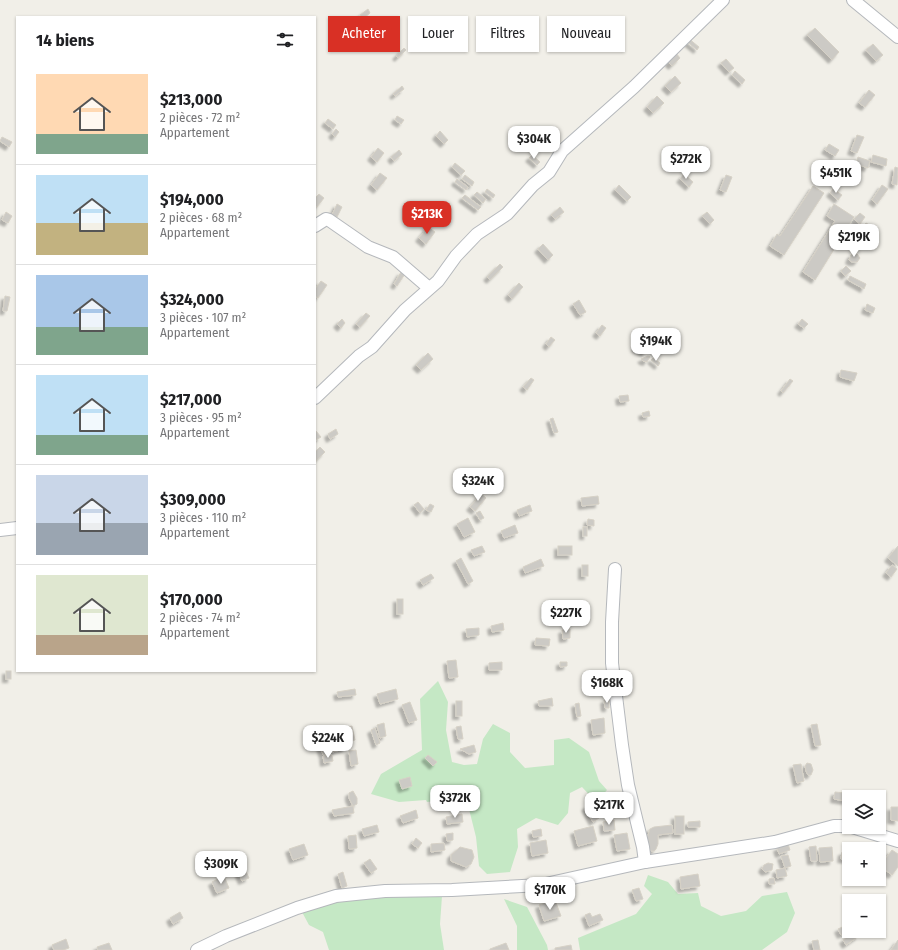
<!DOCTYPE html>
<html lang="fr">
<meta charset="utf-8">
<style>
:root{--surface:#fff;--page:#f6f6f6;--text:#202124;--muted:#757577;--line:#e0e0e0;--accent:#d93025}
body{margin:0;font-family:"Fira Sans Condensed",sans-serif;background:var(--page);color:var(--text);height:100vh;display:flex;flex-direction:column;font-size:15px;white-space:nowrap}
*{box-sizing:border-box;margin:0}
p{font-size:13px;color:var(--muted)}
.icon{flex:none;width:22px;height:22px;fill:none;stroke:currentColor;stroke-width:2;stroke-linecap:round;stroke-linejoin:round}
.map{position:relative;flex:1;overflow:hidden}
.side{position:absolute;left:16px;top:16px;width:300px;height:656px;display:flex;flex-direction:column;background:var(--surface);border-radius:0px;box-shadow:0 1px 3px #0004}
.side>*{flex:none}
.banner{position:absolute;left:328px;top:16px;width:380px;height:36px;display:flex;gap:8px}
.buttons{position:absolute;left:842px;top:790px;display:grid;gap:8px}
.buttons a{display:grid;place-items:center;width:44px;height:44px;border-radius:0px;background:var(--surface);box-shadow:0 1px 3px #0004;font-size:20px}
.price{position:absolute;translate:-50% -34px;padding:0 9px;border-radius:8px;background:#fff;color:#222;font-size:13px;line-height:26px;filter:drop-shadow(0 1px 2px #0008)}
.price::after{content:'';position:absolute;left:50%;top:24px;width:12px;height:9px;margin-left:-6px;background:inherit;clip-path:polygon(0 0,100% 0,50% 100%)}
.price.on{background:var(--accent);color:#fff}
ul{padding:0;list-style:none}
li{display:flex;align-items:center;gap:12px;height:100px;padding:0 20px}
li+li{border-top:1px solid var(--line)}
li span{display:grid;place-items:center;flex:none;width:112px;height:80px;border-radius:0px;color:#555}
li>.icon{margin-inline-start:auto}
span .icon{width:48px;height:48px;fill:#fffc;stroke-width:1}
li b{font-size:17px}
h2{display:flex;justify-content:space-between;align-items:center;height:48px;padding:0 20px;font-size:17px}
.pill{padding:0 14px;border-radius:0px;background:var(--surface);box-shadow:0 1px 3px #0004;font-size:14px;line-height:36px}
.pill.on{background:var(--accent);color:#fff}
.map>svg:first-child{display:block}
</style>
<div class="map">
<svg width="898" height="950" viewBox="0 0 898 950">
<defs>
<filter id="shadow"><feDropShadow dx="-3.5" dy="3.5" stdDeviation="1" flood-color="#0004"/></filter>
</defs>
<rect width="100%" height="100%" fill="#f1efe8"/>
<g fill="#c5e8c5">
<path d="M 438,681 L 448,702 L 446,730 L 452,762 L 464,765 L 477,764 L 483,739 L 493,724 L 510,733 L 510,752 L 525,768 L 554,765 L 554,740 L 569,738 L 589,752 L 599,781 L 607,790 L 596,802 L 582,787 L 570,793 L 568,813 L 558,825 L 536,818 L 517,829 L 518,847 L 510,872 L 487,874 L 479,866 L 476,837 L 469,809 L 451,800 L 427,802 L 426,800 L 399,802 L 371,794 L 381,774 L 422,750 L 420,699 Z"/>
<path d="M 648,875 L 668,882 L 678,894 L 698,893 L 701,906 L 721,916 L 746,911 L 762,896 L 787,892 L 795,913 L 787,932 L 762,950 L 580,950 L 578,938 L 636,914 L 652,894 L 644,886 Z"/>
<path d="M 387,895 L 442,896 L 440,924 L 444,950 L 329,950 L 323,932 L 309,925 L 302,912 L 338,900 Z"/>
<path d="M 504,899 L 527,907 L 547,945 L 548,950 L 517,950 L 517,926 Z"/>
</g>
<g fill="#cccac5" stroke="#d6d1c6" filter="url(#shadow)">
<path d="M 368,9 L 370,13 L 363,19 L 360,15 Z"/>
<path d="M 815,28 L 839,52 L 832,60 L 807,35 Z"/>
<path d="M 688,38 L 699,47 L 697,50 L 686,41 Z"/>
<path d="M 873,44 L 883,55 L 876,61 L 866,50 Z"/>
<path d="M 404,48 L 406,50 L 398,58 L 396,56 Z"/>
<path d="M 676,53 L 680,58 L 672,66 L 668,62 Z"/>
<path d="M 726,59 L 734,68 L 729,72 L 721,63 Z"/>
<path d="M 735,71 L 745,80 L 742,84 L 732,75 Z"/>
<path d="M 675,76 L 681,83 L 671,92 L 665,86 Z"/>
<path d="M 402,86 L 404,89 L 395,96 L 393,94 Z"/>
<path d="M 869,90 L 875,95 L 865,107 L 859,103 Z"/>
<path d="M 657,96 L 664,103 L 653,113 L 647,107 Z"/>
<path d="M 397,116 L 404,120 L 401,124 L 395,120 Z"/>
<path d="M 328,119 L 336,125 L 333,129 L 325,123 Z"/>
<path d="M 336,129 L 339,132 L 335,137 L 332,134 Z"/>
<path d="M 440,131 L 448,140 L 444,144 L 436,136 Z"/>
<path d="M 857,135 L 864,137 L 857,153 L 851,151 Z"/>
<path d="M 2,137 L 12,142 L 9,147 L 0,141 Z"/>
<path d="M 829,144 L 839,150 L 835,156 L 825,150 Z"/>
<path d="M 378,148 L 384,153 L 377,162 L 371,157 Z"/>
<path d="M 399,150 L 402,154 L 394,161 L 391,157 Z"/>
<path d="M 532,155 L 540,162 L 537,165 L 529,158 Z"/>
<path d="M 873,155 L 887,159 L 886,166 L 871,162 Z"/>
<path d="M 858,157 L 870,161 L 868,168 L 856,164 Z"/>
<path d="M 455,163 L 465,171 L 461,175 L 452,167 Z"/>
<path d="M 895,167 L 898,168 L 897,185 L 892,184 Z"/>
<path d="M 380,173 L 387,178 L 377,190 L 371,185 Z"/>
<path d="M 684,174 L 693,182 L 689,187 L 680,179 Z"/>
<path d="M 465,175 L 474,182 L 472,186 L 462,179 Z"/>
<path d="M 726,175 L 732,177 L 726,192 L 720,190 Z"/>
<path d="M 457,179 L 468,187 L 466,190 L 455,182 Z"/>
<path d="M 619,185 L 631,197 L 627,201 L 615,190 Z"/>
<path d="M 882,185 L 888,189 L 877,204 L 872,200 Z"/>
<path d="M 813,186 L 824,193 L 784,255 L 770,246 L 777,234 L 780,236 Z"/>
<path d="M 487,189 L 495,195 L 493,198 L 485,192 Z"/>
<path d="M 833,189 L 842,195 L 838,200 L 830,193 Z"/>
<path d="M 477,192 L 486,199 L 483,203 L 474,195 Z"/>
<path d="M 319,194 L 324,198 L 317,207 L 315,205 L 315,198 Z"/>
<path d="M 465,195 L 481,207 L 478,210 L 462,198 Z"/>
<path d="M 337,204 L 342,207 L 337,217 L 332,215 Z"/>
<path d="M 834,204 L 854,217 L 815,280 L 803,272 L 835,221 L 827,216 Z"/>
<path d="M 560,207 L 564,212 L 555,219 L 551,215 Z"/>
<path d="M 6,212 L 12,216 L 8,223 L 2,220 Z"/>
<path d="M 707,212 L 714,220 L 710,224 L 702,216 Z"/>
<path d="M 860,213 L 865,217 L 860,224 L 854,219 Z"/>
<path d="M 866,223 L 871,226 L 862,238 L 857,235 Z"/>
<path d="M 428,227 L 435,232 L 426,244 L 419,238 Z"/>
<path d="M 543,244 L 553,255 L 548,260 L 538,249 Z"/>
<path d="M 853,254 L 857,254 L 860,258 L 857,262 L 852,262 L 849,260 L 851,255 Z"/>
<path d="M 500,264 L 503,267 L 490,280 L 487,277 Z"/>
<path d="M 846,266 L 851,271 L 845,276 L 841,271 Z"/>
<path d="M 401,272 L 405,274 L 397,286 L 394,284 Z"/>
<path d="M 850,276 L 866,284 L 864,289 L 848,280 Z"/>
<path d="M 321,281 L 327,285 L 318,298 L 315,296 L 315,289 Z"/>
<path d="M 519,283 L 523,287 L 512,299 L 508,295 Z"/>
<path d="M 5,296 L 10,297 L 7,311 L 3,311 Z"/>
<path d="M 579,300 L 586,312 L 580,315 L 573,304 Z"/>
<path d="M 867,304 L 875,308 L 873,313 L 865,310 Z"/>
<path d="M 366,313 L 370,316 L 360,327 L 356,324 Z"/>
<path d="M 342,319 L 345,323 L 341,328 L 337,324 Z"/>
<path d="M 802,319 L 808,324 L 804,328 L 798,324 Z"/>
<path d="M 602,325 L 606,328 L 600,336 L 596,333 Z"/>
<path d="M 551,337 L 555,340 L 549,347 L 546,344 Z"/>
<path d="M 645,337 L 654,341 L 651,346 L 642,342 Z"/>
<path d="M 638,343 L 648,348 L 645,353 L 635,348 Z"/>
<path d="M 428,353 L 433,359 L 421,370 L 416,365 Z"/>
<path d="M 648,356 L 650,357 L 648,360 L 647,362 L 643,361 L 641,359 Z"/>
<path d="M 653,358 L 660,363 L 658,366 L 651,360 Z"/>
<path d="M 841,370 L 857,373 L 854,381 L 840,377 Z"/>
<path d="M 531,378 L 534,380 L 527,390 L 523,387 Z"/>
<path d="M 790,379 L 793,381 L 783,393 L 781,391 Z"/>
<path d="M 628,395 L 629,401 L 620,402 L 619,396 Z"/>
<path d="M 649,411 L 650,416 L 643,417 L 642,413 Z"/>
<path d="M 553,418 L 558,432 L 554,433 L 550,419 Z"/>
<path d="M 336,429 L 338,434 L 330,439 L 328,434 Z"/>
<path d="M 315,431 L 316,431 L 321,437 L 316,440 L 315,438 Z"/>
<path d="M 320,447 L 325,452 L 316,461 L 315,452 Z"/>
<path d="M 481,494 L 486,498 L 475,511 L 470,507 Z"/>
<path d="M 598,496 L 599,504 L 582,506 L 581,498 Z"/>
<path d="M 418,502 L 424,509 L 420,513 L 414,505 Z"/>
<path d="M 430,504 L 434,506 L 431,512 L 426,510 Z"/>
<path d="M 530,505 L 532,511 L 519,516 L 517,510 Z"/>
<path d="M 480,511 L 484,518 L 480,520 L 476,513 Z"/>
<path d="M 468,518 L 475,532 L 464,537 L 457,524 Z"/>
<path d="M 588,519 L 594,520 L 594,526 L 587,525 Z"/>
<path d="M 515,525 L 518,533 L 504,538 L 501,531 Z"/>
<rect x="583" y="527" width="4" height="9"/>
<path d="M 482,546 L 485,552 L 474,556 L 471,550 Z"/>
<rect x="558" y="546" width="14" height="9"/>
<path d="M 898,546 L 898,566 L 888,558 Z"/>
<path d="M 461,558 L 473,581 L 468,584 L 456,561 Z"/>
<path d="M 541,559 L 544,566 L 525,573 L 523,567 Z"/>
<rect x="582" y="565" width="6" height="11"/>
<path d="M 892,565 L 897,569 L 891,577 L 886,573 Z"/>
<path d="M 431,574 L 434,578 L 423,585 L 420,580 Z"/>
<rect x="397" y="599" width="6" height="15"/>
<path d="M 503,623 L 504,630 L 492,632 L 491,626 Z"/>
<path d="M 479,628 L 479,635 L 467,637 L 466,629 Z"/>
<path d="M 570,629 L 570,638 L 563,639 L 562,630 Z"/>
<path d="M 536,638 L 550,639 L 549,646 L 535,645 Z"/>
<path d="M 456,660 L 458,677 L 449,678 L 447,661 Z"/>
<path d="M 502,662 L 502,670 L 489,670 L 489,663 Z"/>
<path d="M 560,662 L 567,662 L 567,666 L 560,667 Z"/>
<rect x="6" y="671" width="5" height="8"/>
<path d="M 603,672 L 603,682 L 590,683 L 589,673 Z"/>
<path d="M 355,689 L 356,695 L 338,697 L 337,692 Z"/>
<path d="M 396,689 L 398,699 L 380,704 L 377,694 Z"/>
<path d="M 552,698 L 553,706 L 539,706 L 538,701 Z"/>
<path d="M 609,699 L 609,708 L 605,708 L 604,700 Z"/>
<rect x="456" y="701" width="6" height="15"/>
<path d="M 410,702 L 417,720 L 409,723 L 402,705 Z"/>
<path d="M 579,703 L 581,716 L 577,717 L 575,704 Z"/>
<path d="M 604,718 L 605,733 L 593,735 L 591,720 Z"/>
<path d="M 384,723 L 386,736 L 380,738 L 377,725 Z"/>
<path d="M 817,724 L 821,745 L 815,746 L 811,725 Z"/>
<path d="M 352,726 L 355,740 L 346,742 L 343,728 Z"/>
<path d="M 461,726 L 463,739 L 458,739 L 456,727 Z"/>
<path d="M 375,728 L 380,743 L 376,745 L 371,730 Z"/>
<path d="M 343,739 L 346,748 L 323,755 L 320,746 Z"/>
<path d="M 474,745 L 476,752 L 469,754 L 460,749 Z"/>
<path d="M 356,750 L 358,764 L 351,766 L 349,751 Z"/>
<path d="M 332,755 L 333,761 L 324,763 L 323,756 Z"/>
<path d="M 428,755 L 437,762 L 433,766 L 425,758 Z"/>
<path d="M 807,763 L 811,764 L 813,770 L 811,775 L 808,775 L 806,771 L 805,766 Z"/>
<path d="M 801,764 L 804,781 L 797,783 L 793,765 Z"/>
<path d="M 410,777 L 412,786 L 402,789 L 399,780 Z"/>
<path d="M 353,791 L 357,798 L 357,804 L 353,806 L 349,798 L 349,793 Z"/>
<path d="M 835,792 L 847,793 L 846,801 L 834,799 Z"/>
<path d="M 622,793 L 623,806 L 609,807 L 609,794 Z"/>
<path d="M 879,800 L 885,801 L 882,817 L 879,817 Z"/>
<path d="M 590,804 L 599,818 L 593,822 L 585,807 Z"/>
<path d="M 353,806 L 354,813 L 334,816 L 332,810 Z"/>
<path d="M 891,807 L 898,807 L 898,821 L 891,820 Z"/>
<path d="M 416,810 L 418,818 L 403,823 L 400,816 Z"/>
<path d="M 462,814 L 463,822 L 447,824 L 446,817 Z"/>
<rect x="675" y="816" width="9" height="18"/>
<path d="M 614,820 L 615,830 L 604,831 L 603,822 Z"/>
<path d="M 700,821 L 700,827 L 688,827 L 688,822 Z"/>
<path d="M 377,825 L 379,832 L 364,836 L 362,829 Z"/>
<path d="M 672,825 L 673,833 L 658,835 L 658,844 L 656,849 L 654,851 L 651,851 L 646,841 L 650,829 L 654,827 Z"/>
<path d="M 593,826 L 597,841 L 578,846 L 574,831 Z"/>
<path d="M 541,829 L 542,836 L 533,837 L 532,831 Z"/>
<path d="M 453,833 L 453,840 L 447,841 L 446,834 Z"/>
<path d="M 627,833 L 630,849 L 617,851 L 614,835 Z"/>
<path d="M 356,835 L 357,848 L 349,849 L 348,836 Z"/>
<path d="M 416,838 L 422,843 L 418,848 L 412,844 Z"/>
<path d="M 546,840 L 548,853 L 532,856 L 530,843 Z"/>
<path d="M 444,843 L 445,850 L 431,852 L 431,844 Z"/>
<path d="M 304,844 L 308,855 L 293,860 L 289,849 Z"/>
<path d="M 788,844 L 790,850 L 779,854 L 777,848 Z"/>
<path d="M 816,846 L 817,861 L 811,861 L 809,847 Z"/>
<path d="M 460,847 L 472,850 L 474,857 L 471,864 L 466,867 L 451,861 L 451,855 Z"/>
<path d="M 832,847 L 833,861 L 820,862 L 819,848 Z"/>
<path d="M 892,850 L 898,854 L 898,867 L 892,875 L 880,866 Z"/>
<path d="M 842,852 L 849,852 L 849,860 L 841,859 Z"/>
<path d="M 788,855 L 791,866 L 785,868 L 781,856 Z"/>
<path d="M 370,859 L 377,869 L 371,873 L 364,863 Z"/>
<path d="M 768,863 L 773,864 L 772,870 L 765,872 L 762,869 L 764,865 Z"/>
<path d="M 243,865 L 249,878 L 242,881 L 237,868 Z"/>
<path d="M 785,868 L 787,876 L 777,878 L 776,870 Z"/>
<path d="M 343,872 L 347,886 L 342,888 L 338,874 Z"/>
<path d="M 698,874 L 700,886 L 681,889 L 680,877 Z"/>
<path d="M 224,876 L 229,888 L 217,893 L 212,882 Z"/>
<path d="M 774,878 L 775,884 L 769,884 L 769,879 Z"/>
<path d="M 639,888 L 643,899 L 636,901 L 632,890 Z"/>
<path d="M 555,900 L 561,916 L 544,921 L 539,905 Z"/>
<path d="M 180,912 L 183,918 L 173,924 L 170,918 Z"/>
<path d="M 590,913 L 592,917 L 600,914 L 603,920 L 589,926 L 585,915 Z"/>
<path d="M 849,924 L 849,931 L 841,935 L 838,929 Z"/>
<path d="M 856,931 L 859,936 L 846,945 L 843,940 Z"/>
<path d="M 66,939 L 69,948 L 63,950 L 54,950 L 52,945 Z"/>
<path d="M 818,940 L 820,950 L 814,950 L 812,941 Z"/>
<path d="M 898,940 L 898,950 L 891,950 Z"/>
<path d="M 109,943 L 112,950 L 98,950 L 97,947 Z"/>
<path d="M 506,943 L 509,950 L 490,950 L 490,949 Z"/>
<path d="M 571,945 L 572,950 L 555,950 L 555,948 Z"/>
</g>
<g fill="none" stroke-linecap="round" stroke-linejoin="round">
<g stroke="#b5b8bc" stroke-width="14">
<g id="minor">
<path d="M 853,0 L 898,37"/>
<path d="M 315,226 L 326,219 L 329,220 L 368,247 L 393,257 L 429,288"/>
<path d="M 315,398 L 359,356 L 372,347 L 405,310 L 438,281 L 456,256 L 477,234 L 507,214 L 533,185 L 549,172 L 562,151 L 634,87 L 723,0"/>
<path d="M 0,530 L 17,528"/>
<path d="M 615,569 L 612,622 L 612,663 L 622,745 L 628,785 L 643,847 L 645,862"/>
<path d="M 852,827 L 898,841"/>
<path d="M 197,950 L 226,936 L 297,908 L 336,896 L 385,891 L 452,890 L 541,885 L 645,862 L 775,842 L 834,826 L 849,826"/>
</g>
</g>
<use href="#minor" stroke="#fff" stroke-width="12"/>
</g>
</svg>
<div class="buttons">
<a><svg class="icon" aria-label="layers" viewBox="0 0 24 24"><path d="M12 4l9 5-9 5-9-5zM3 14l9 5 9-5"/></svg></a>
<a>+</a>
<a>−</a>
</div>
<b class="price" style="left:534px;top:160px">$304K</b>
<b class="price" style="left:686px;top:180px">$272K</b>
<b class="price" style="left:836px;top:194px">$451K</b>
<b class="price on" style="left:427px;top:235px">$213K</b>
<b class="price" style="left:854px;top:258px">$219K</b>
<b class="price" style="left:656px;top:362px">$194K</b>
<b class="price" style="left:478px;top:502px">$324K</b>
<b class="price" style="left:566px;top:634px">$227K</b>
<b class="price" style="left:607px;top:704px">$168K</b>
<b class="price" style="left:328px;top:759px">$224K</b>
<b class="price" style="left:455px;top:819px">$372K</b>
<b class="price" style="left:609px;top:826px">$217K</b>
<b class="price" style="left:221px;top:885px">$309K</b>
<b class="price" style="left:550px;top:911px">$170K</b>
<div class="banner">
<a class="pill on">Acheter</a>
<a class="pill">Louer</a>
<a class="pill">Filtres</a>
<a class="pill">Nouveau</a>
</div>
<section class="side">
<h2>14 biens<svg class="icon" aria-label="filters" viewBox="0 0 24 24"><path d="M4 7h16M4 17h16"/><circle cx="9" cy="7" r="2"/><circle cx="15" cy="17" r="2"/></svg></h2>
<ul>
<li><span style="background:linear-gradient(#ffd9b3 75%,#7fa58c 0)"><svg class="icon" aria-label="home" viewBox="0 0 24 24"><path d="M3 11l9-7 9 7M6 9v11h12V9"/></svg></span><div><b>$213,000</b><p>2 pièces · 72 m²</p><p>Appartement</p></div></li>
<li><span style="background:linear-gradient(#bfe0f5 60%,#c2b280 0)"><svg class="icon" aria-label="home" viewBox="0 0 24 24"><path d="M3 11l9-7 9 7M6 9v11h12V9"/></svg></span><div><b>$194,000</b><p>2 pièces · 68 m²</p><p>Appartement</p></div></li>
<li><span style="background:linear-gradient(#a9c7e8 65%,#7fa58c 0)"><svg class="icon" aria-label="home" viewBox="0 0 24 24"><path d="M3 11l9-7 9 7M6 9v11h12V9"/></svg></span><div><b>$324,000</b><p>3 pièces · 107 m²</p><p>Appartement</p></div></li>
<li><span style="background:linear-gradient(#bfe0f5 75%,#7fa58c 0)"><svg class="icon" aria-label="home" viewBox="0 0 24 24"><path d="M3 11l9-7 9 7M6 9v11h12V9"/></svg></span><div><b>$217,000</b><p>3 pièces · 95 m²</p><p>Appartement</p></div></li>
<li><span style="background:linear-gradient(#c9d6e8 60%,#9aa5b1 0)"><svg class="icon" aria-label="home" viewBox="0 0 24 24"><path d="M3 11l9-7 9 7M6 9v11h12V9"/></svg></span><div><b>$309,000</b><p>3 pièces · 110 m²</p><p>Appartement</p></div></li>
<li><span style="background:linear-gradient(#dfe7d0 75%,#b9a48a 0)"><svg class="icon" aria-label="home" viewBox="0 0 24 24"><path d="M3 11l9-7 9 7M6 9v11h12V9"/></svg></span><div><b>$170,000</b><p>2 pièces · 74 m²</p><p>Appartement</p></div></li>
</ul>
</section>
</div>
